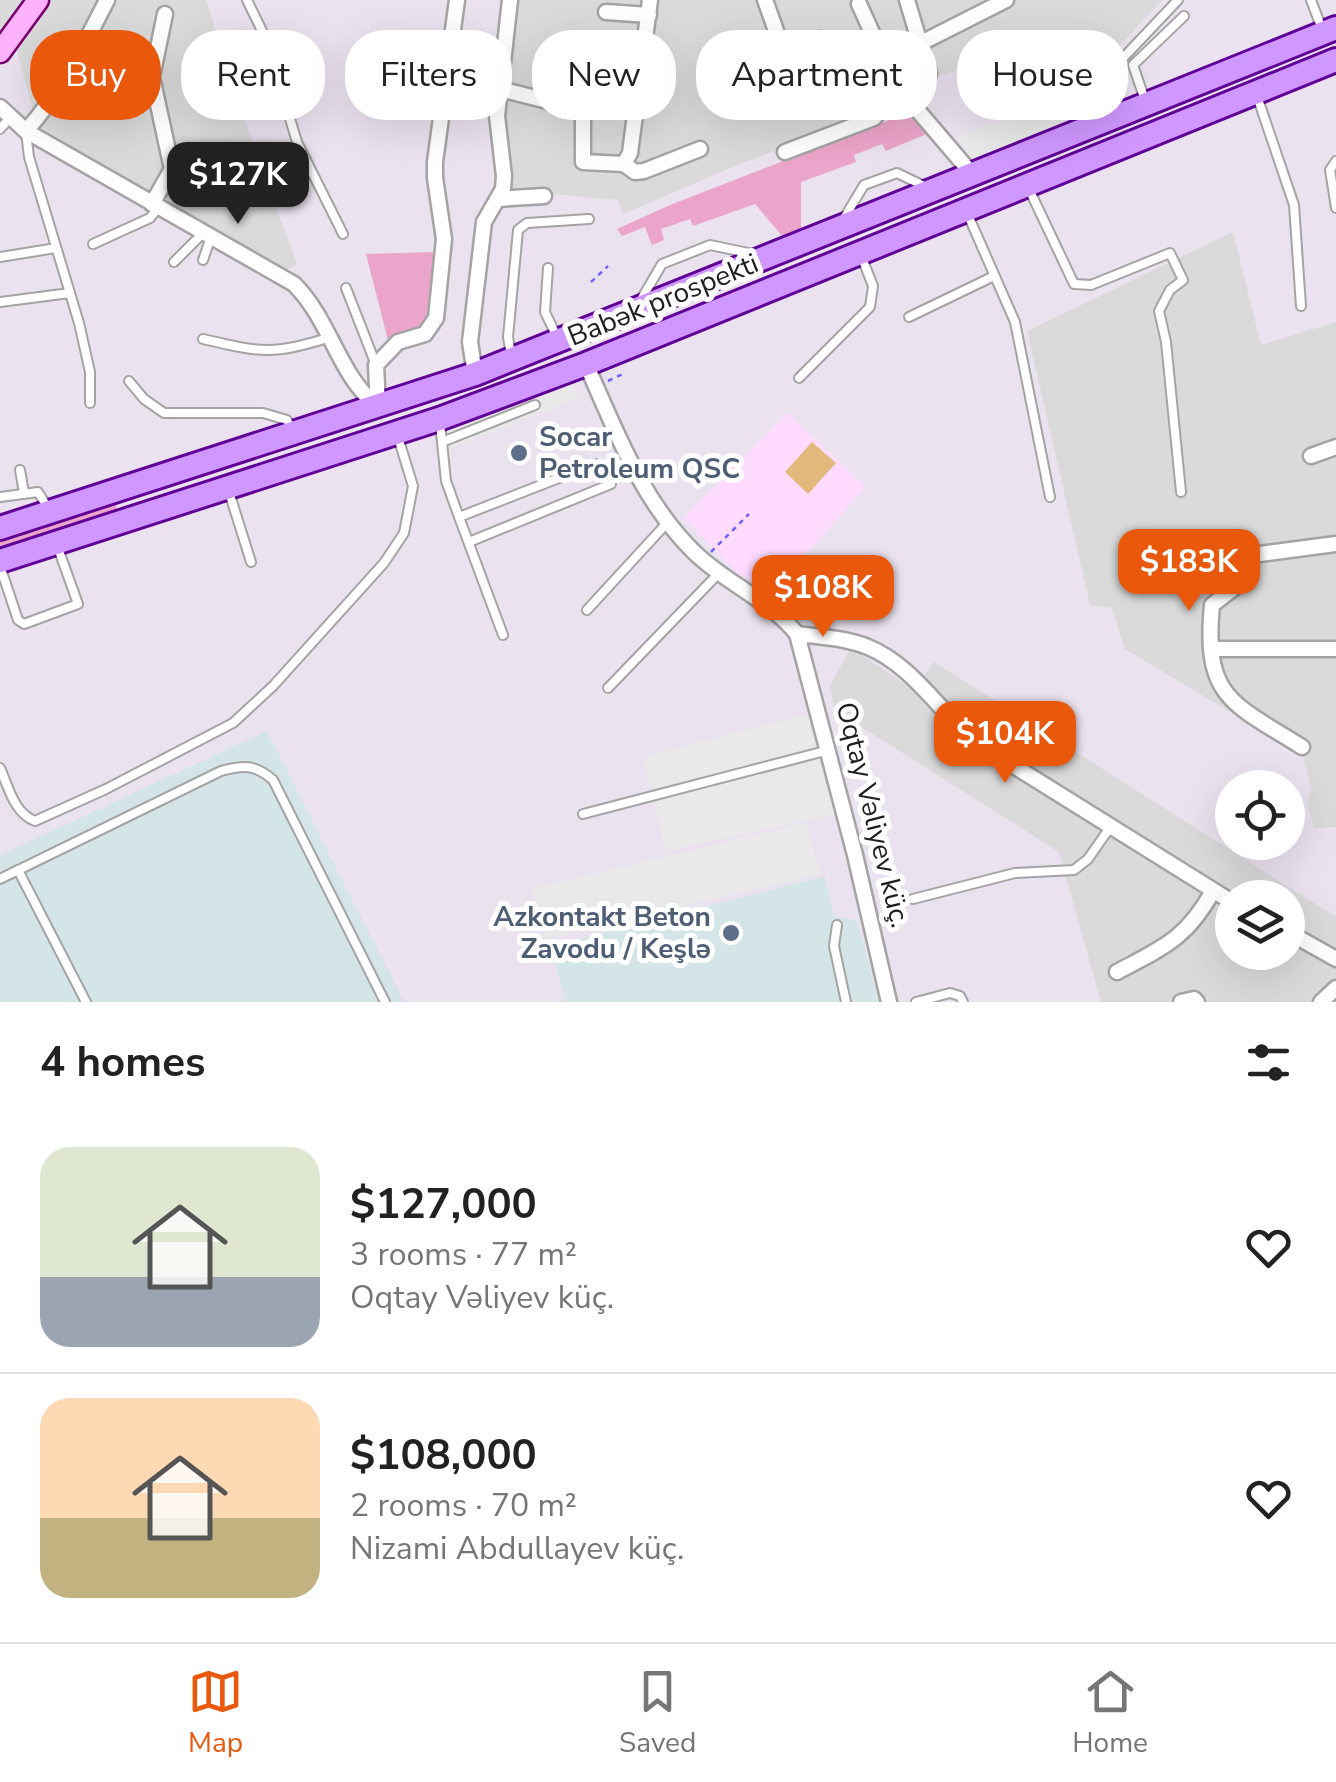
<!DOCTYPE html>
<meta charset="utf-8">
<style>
:root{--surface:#fff;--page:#f6f6f6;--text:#222;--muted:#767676;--line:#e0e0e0;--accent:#ea580c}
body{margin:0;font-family:"Nunito Sans",sans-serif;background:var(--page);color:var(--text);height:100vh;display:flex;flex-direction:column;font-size:38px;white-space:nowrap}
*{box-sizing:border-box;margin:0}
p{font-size:32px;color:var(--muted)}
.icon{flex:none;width:55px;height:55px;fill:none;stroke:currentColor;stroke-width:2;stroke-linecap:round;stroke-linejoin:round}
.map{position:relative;height:1002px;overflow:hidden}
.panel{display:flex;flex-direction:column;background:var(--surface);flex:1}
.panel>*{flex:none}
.hud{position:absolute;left:30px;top:30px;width:1278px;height:90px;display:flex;gap:20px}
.fabs{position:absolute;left:1215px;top:770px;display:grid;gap:20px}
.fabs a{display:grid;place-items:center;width:90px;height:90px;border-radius:50%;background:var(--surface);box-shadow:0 10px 40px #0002;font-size:50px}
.price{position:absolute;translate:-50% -85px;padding:0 22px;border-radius:20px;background:var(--accent);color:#fff;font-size:32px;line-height:65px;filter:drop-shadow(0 2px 5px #0008)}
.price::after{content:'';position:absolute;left:50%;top:60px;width:30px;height:22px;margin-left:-15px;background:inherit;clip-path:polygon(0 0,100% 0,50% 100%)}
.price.selected{background:#222;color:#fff}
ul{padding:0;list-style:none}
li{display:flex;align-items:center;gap:30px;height:250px;padding:0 40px}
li+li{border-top:2px solid var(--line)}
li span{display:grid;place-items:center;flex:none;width:280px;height:200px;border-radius:30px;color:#555}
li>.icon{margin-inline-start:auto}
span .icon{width:120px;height:120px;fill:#fffc;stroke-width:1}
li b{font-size:42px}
h2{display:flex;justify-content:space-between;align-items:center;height:120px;padding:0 40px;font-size:42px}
.chip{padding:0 35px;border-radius:40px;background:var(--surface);box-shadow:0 10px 40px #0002;font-size:35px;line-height:90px}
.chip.selected{background:var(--accent);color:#fff}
.tabs{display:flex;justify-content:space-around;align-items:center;height:140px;border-top:2px solid var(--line);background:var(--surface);font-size:28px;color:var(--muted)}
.tabs a{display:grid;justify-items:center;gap:5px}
.tabs .selected{color:var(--accent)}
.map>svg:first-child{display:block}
</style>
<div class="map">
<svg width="1336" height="1002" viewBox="0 0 1336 1002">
<rect width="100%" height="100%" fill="#eae2ef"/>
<g fill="#dadadb" fill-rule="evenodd">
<path d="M 0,0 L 206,0 L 237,98 L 297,265 L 283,271 L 37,125 L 16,47 L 0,30 Z"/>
<path d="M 514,0 L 1162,0 L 1113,53 L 1085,66 L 1065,32 L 892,93 L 871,97 L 869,114 L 723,171 L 623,214 L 618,200 L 508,190 L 502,106 Z"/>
<path d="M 1233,232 L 1261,345 L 1336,322 L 1336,827 L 1314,828 L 1308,805 L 1311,788 L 1303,756 L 1125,649 L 1112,608 L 1090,605 L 1027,331 Z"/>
<path d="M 851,648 L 914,690 L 934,662 L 1336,917 L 1336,1002 L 1101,1002 L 1059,852 L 860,726 L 836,719 L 830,685 ZM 1232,898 L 1288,898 L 1288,952 L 1232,952 Z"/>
</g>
<g fill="#d4e5e8">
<path d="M 267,731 L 404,1002 L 0,1002 L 0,855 Z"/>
<path d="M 825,876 L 834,916 L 857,920 L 879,1002 L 566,1002 L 550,946 Z"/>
</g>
<path fill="#fedbff" d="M 787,413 L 866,487 L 773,590 L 739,575 L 684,518 Z"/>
<g fill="#eca5ca">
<path d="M 905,114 L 915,115 L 929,133 L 886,151 L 882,144 L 854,155 L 856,162 L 801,182 L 801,230 L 783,237 L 755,204 L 693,226 L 690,219 L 661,229 L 664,240 L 652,245 L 645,227 L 622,236 L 617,229 L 670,205 Z"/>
<path d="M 435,252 L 430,319 L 423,328 L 388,340 L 366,254 Z"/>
<path d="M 111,503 L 116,504 L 117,510 L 0,546 L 0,539 Z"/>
</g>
<path fill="#e2b87b" d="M 812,442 L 836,463 L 808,494 L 785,472 Z"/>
<g fill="#e9e9e9">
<path d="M 1090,88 L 1105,120 L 979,171 L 957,137 Z"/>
<path d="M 572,382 L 579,398 L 443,451 L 441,433 Z"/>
<path d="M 809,714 L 836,814 L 666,851 L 643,757 Z"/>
<path d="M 806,823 L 820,874 L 546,939 L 531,889 Z"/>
</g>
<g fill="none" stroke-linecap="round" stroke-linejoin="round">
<g stroke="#a4a4a4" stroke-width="12">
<g id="lane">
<path d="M 247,0 L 266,39 L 297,142 L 343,234"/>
<path d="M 1311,0 L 1322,29"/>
<path d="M 1257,96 L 1294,205 L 1301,306"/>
<path d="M 1146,103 L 1133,65 L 1184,16"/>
<path d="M 1116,114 L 1105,86 L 1105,77 L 1178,0"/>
<path d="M 0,129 L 11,117"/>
<path d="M 26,132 L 29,157 L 79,323 L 90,372 L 90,403"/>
<path d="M 1336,161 L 1330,170 L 1336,208"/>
<path d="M 1028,187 L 1074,284 L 1091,285 L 1170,253 L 1183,280 L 1170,290 L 1159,311 L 1166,342 L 1181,492"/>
<path d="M 968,215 L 1015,322 L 1050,497"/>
<path d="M 843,220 L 864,185 L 897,173 L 924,186"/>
<path d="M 93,244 L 150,218 L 158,208"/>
<path d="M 0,257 L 56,248"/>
<path d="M 203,260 L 211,237"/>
<path d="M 174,262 L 203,233"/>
<path d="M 548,268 L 545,312 L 557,337"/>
<path d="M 346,288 L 376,365"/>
<path d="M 0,302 L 70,293"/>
<path d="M 639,303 L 662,264 L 710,245 L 758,255"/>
<path d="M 909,317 L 994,276"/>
<path d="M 203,339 C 263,353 272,355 331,337"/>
<path d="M 511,355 L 508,337 L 518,230 L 527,223 L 589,219"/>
<path d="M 799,378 L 870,307 L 873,286 L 862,258"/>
<path d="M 129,381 L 144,399 L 164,413 L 263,413 L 287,420 L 293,432"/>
<path d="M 440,423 L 446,481 L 459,517 L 595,464"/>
<path d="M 442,442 L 535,405"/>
<path d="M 20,470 L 24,493"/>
<path d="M 229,492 L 251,562"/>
<path d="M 0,497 L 38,492 L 48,508"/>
<path d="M 459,517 L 503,635"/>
<path d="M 469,542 L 611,484"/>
<path d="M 0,566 L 18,620 L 24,624 L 78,604 L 58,548"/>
<path d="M 587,610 L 667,523"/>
<path d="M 608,688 L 718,574"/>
<path d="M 0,768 C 9,788 14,813 35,821 L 106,789 L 233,723 L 273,686 L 384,563 L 404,533 L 413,486 L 397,434"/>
<path d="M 583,814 L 829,750"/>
<path d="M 18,870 L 86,1002"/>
<path d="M 0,879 L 221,771 C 243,765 255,764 273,780 L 385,1002"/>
<path d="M 913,899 L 1015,873 L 1074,870 L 1088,859 L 1111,826"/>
<path d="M 837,925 L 834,946 L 846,1002"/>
<path d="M 916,1002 L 950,993 L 960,996 L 963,1002"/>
</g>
</g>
<g stroke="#a4a4a4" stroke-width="19">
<g id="street">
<path d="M 765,0 L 788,64 L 807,94 C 829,103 857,103 881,103 C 894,103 902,100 914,106 L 972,174"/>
<path d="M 859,4 L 903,101 L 927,81 L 929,74 L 907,0"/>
<path d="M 606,12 L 649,15"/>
<path d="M 921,43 L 1006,0"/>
<path d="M 783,52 L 820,39"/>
<path d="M 726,82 L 788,64"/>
<path d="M 500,89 L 575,108 L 583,118 L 583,162 L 624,164 L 630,153 L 650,0"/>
<path d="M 0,107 L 26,131 L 294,284 C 331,321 338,375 378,407"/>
<path d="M 26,131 C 61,92 83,47 107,0"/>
<path d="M 785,152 L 874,118 L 886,103"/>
<path d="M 624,164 L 635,172 L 644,171 L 700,149"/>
<path d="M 498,199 L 544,196"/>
<path d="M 152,204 L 172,169 L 152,77 L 165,14"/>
<path d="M 586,364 C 616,431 641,500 694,552 C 725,583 770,600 797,634 L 855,855 L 889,1002"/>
<path d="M 475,374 L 470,342 L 484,222 L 503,189 L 504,176 L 497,116 L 510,0"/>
<path d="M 378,407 L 376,365 L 398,342 L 425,334 L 436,318 L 444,239 L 435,178 L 435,162 L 457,0"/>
<path d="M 1311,456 L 1336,447"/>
<path d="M 797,634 C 821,637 846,638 868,647 C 916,667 941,716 982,746 L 1232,902"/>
<path d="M 1212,649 L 1336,649"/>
<path d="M 1302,747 C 1232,703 1203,698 1212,605 L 1234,588 L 1236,557 L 1336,544"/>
<path d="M 1288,932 L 1336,959"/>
<path d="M 1117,972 C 1164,947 1186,939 1213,891"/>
<path d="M 1181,1002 L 1194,999 L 1197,1002"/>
<path d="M 1321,1002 L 1336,988"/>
</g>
</g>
<g stroke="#78006e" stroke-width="25">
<path id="secondary" d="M 0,52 L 38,0"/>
</g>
<g stroke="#600096" stroke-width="28">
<g id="primary">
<path d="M 0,528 L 475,374 L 1336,28"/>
<path d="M 0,561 L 439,419 L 586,364 L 1336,60"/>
</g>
</g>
<g stroke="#6e63ff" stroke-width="2.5" stroke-dasharray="5 5" stroke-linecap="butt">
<path d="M 591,282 L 608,266"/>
<path d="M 608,381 L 625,373"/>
<path d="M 711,552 L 749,514"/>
</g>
<use href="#lane" stroke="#fff" stroke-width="8"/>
<use href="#street" stroke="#fff" stroke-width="14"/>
<use href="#secondary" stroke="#fdb2fb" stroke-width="20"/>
<use href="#primary" stroke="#cf97ff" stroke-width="22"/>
</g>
<g fill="#5c6f8a" stroke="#fff" stroke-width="4">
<circle cx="519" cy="453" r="10"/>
<circle cx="731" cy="933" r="10"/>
</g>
<g text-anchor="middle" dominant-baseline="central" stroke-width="10" stroke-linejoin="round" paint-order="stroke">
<g font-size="28" fill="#1d1d1d" stroke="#fff">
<text transform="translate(663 300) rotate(-22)">Babək prospekti</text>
<text transform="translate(873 815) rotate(76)">Oqtay Vəliyev küç.</text>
</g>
<g font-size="28" font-weight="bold" fill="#4e5e75" stroke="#fff" text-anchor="start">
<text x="539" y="437">Socar<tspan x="539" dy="32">Petroleum QSC</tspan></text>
<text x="711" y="917" text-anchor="end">Azkontakt Beton<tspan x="711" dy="32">Zavodu / Keşlə</tspan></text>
</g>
</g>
</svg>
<div class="fabs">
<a><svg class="icon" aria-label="locate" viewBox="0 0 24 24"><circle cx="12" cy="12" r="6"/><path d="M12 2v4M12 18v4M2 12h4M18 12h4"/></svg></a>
<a><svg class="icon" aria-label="layers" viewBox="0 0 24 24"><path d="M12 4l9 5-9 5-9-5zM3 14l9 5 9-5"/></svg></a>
</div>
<b class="price selected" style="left:238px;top:227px">$127K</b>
<b class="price" style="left:1189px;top:614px">$183K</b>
<b class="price" style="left:823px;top:640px">$108K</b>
<b class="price" style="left:1005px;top:786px">$104K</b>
<div class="hud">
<a class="chip selected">Buy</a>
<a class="chip">Rent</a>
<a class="chip">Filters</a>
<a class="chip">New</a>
<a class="chip">Apartment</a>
<a class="chip">House</a>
</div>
</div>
<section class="panel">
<h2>4 homes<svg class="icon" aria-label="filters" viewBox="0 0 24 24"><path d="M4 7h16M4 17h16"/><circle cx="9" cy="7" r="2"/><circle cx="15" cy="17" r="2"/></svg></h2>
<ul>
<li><span style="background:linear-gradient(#dfe7d0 65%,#9aa5b1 0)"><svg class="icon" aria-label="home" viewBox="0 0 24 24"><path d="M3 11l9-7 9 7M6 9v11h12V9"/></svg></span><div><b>$127,000</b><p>3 rooms · 77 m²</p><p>Oqtay Vəliyev küç.</p></div><svg class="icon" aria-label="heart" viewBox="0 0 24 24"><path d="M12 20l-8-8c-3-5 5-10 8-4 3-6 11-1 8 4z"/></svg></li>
<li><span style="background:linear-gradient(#ffd9b3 60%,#c2b280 0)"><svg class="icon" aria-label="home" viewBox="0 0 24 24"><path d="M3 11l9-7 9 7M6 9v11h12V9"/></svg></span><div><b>$108,000</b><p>2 rooms · 70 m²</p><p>Nizami Abdullayev küç.</p></div><svg class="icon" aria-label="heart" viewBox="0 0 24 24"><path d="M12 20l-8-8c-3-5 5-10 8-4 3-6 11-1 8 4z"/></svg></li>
</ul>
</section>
<nav class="tabs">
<a class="selected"><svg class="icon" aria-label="map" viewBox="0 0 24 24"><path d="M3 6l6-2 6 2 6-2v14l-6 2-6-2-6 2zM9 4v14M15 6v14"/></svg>Map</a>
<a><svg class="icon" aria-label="saved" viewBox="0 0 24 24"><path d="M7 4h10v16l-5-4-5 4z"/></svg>Saved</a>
<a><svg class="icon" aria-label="home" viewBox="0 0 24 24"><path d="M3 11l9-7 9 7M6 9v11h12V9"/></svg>Home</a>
</nav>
